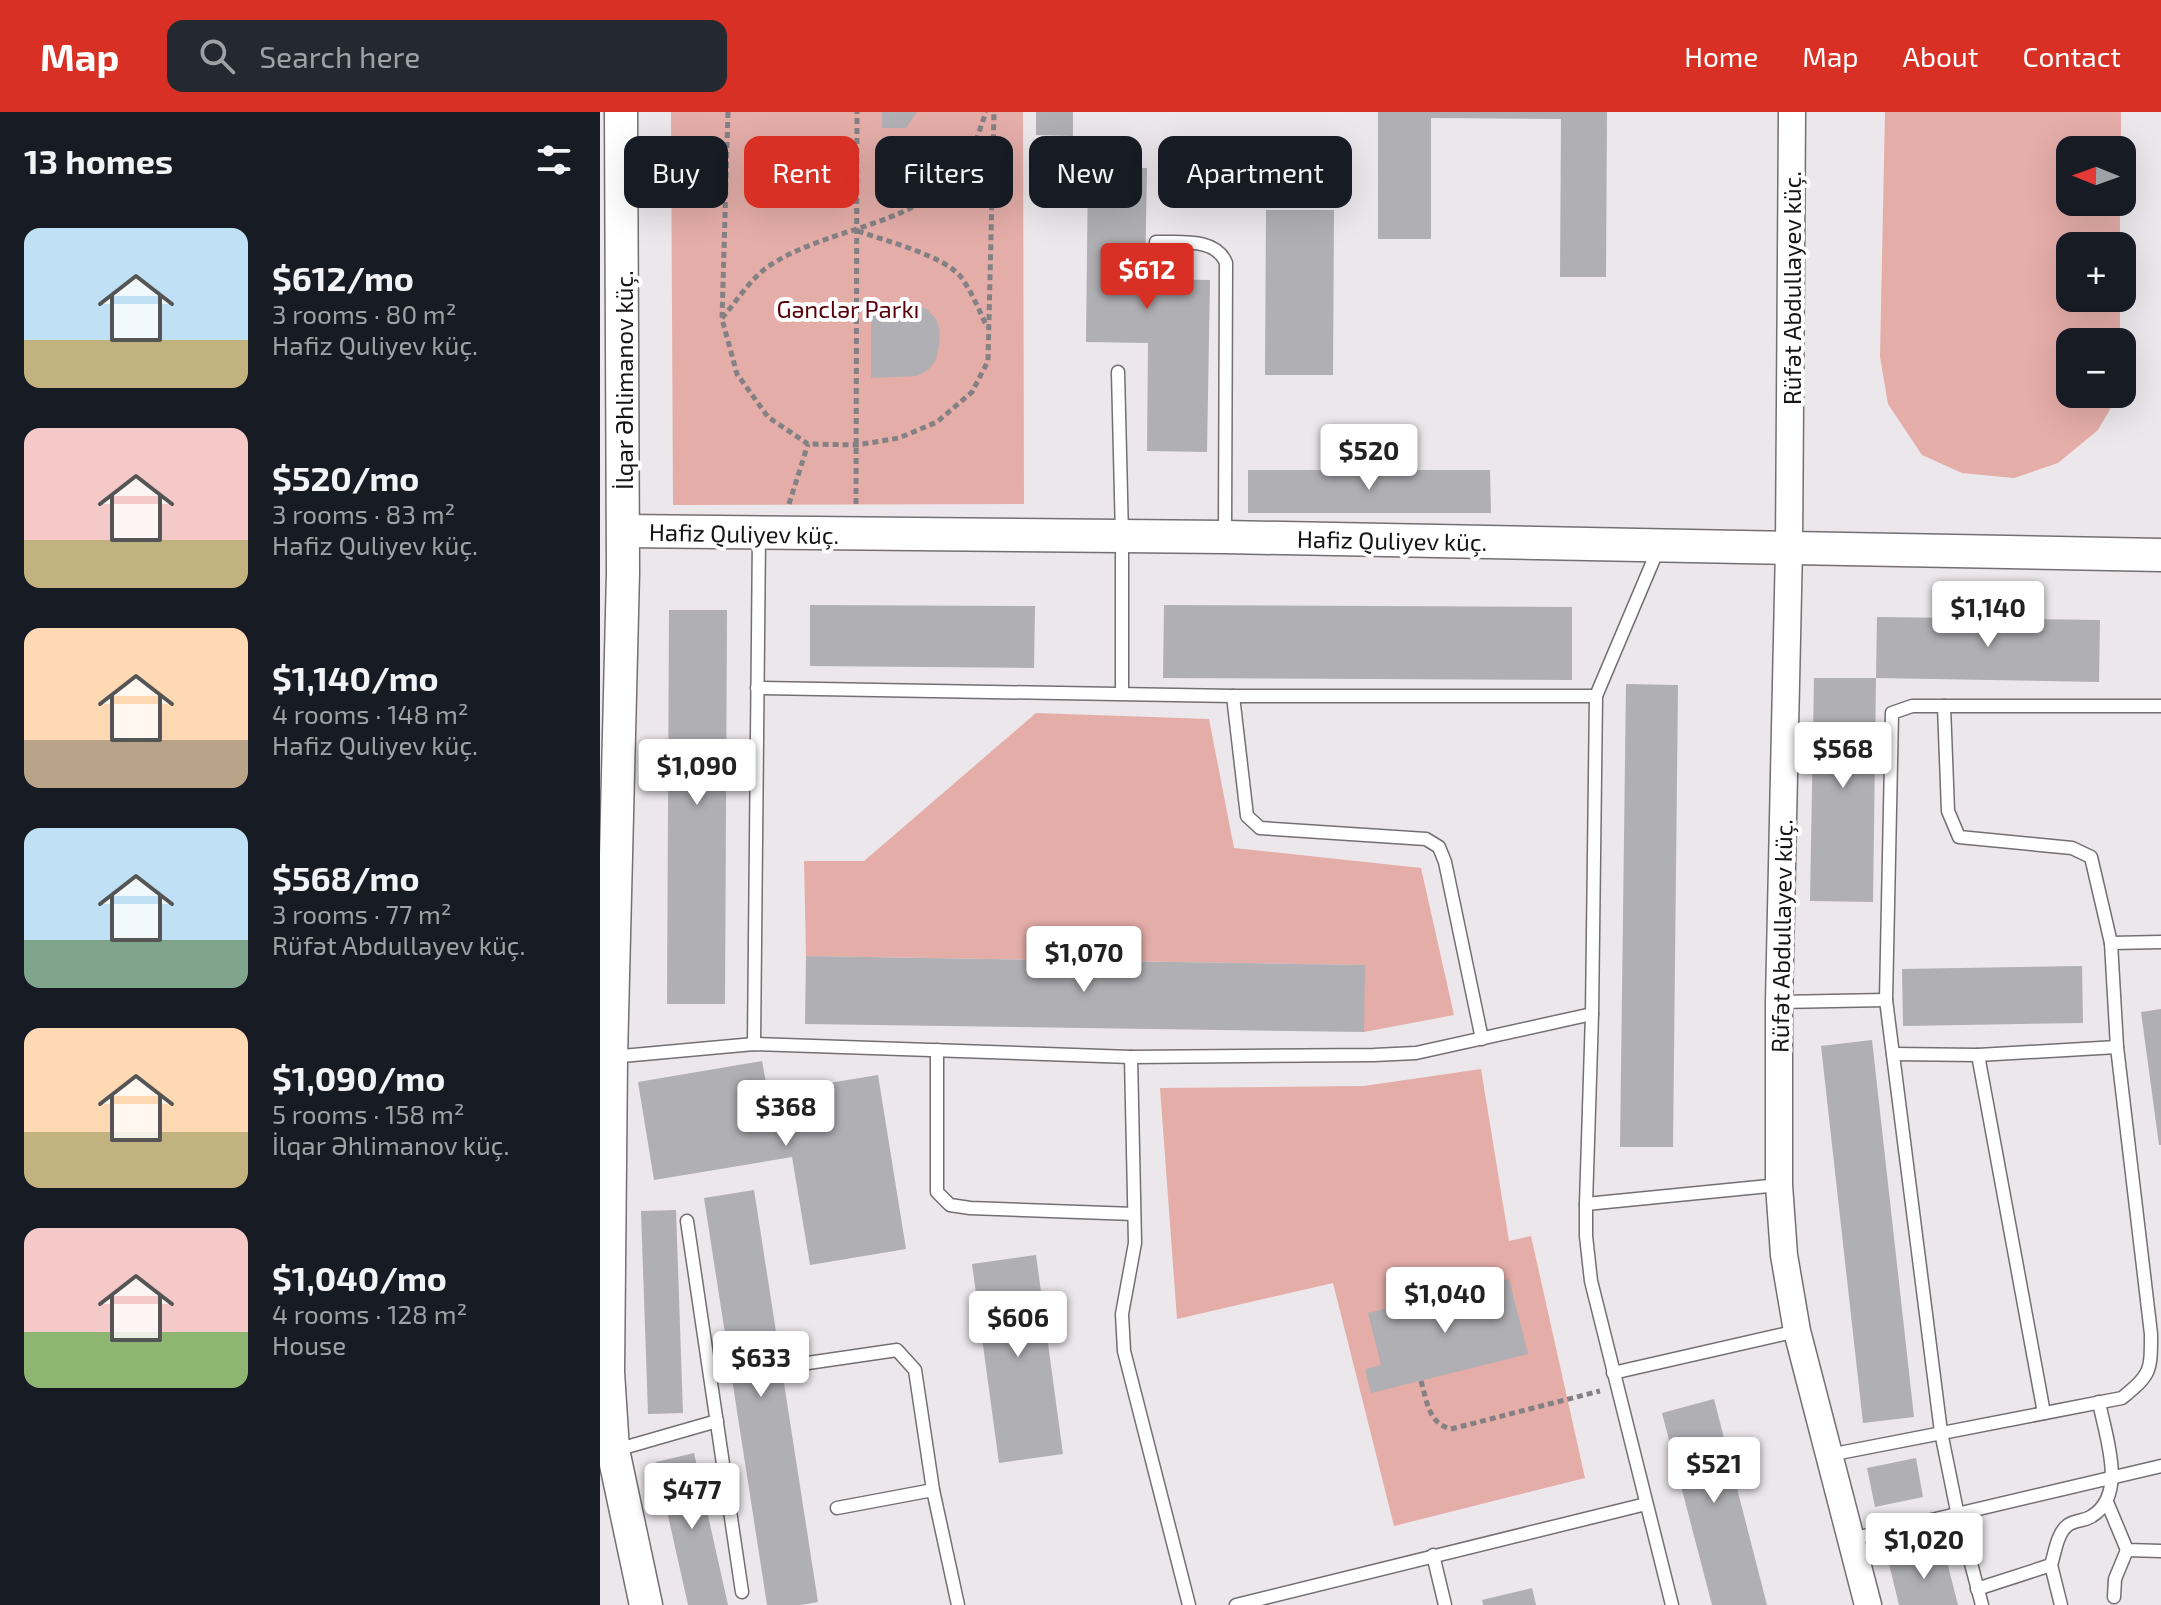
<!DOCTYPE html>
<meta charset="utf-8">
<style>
:root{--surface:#171b24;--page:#242831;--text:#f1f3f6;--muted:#9ea1a6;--accent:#d93025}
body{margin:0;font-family:"Exo 2",sans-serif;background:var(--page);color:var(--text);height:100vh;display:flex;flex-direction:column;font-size:30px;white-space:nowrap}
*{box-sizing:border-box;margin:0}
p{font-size:26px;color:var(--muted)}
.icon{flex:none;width:44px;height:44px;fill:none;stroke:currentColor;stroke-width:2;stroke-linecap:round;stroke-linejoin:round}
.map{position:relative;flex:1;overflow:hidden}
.panel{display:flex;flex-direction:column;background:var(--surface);width:600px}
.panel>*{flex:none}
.guide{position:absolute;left:24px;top:24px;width:760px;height:72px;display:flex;gap:16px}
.needle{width:52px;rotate:271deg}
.buttons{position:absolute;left:1456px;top:24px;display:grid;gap:16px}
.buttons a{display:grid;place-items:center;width:80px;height:80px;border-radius:16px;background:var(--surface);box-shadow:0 8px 32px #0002;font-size:40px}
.price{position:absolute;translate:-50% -68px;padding:0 18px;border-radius:8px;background:#fff;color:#222;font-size:26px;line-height:52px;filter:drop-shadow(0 2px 4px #0008)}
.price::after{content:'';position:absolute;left:50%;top:48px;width:24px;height:18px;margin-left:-12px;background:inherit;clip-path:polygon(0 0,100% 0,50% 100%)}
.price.current{background:var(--accent);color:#fff}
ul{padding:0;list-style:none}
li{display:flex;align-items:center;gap:24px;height:200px;padding:0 24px}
li span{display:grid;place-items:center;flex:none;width:224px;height:160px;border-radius:16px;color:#555}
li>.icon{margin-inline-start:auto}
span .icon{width:96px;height:96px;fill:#fffc;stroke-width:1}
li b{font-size:34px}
h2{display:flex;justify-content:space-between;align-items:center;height:96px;padding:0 24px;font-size:34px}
.pill{padding:0 28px;border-radius:16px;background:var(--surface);box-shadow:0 8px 32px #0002;font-size:28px;line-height:72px}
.pill.current{background:var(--accent);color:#fff}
header{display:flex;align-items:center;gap:48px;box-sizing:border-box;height:112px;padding:0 40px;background:var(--accent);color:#fff}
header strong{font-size:38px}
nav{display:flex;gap:44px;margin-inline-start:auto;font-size:28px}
.search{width:560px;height:72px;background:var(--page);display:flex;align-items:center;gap:20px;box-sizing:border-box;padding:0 28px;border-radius:16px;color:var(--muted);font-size:30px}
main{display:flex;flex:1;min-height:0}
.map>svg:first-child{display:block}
</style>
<header>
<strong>Map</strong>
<div class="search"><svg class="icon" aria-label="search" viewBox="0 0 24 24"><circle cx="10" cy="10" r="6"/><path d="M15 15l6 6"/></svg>Search here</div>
<nav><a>Home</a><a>Map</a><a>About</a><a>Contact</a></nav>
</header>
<main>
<section class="panel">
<h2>13 homes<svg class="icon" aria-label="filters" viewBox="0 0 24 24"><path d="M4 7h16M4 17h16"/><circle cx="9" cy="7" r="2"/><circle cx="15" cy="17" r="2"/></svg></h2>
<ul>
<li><span style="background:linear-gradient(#bfe0f5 70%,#c2b280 0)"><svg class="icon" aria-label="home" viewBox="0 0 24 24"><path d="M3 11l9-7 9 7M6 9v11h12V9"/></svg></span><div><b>$612/mo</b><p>3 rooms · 80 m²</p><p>Hafiz Quliyev küç.</p></div></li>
<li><span style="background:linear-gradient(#f6c9c9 70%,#c2b280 0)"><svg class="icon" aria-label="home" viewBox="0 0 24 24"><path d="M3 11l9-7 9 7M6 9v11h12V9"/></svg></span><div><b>$520/mo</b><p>3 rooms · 83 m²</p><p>Hafiz Quliyev küç.</p></div></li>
<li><span style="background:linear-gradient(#ffd9b3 70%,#b9a48a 0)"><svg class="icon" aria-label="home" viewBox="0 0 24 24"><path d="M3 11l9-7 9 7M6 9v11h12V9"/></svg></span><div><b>$1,140/mo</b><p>4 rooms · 148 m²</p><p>Hafiz Quliyev küç.</p></div></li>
<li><span style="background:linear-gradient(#bfe0f5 70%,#7fa58c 0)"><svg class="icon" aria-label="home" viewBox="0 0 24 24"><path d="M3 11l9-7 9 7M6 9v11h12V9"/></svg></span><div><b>$568/mo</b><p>3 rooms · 77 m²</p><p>Rüfət Abdullayev küç.</p></div></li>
<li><span style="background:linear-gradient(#ffd9b3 65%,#c2b280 0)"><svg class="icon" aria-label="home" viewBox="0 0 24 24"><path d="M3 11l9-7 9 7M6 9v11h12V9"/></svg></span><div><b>$1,090/mo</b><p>5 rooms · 158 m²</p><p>İlqar Əhlimanov küç.</p></div></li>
<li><span style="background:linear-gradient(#f6c9c9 65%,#8fb573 0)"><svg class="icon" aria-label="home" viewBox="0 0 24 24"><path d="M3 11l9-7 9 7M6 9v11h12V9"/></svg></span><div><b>$1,040/mo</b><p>4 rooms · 128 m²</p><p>House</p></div></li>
</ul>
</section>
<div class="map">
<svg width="1561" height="1493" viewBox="0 0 1561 1493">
<rect width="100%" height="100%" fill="#ebe7eb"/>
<g fill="#e4ada8">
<path d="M 71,0 L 423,0 L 424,392 L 73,393 Z"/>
<path d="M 1285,0 L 1521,0 L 1521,38 L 1470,38 L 1470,90 L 1520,90 L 1520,134 L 1470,134 L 1470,186 L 1520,186 L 1520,230 L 1470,230 L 1470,282 L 1519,282 L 1498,318 L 1458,351 L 1414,366 L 1362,361 L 1322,343 L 1288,292 L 1280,245 Z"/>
<path d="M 436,601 L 609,607 L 634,736 L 821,756 L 854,903 L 764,920 L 764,853 L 206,844 L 204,749 L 264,749 Z"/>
<path d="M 881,957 L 909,1129 L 931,1124 L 985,1366 L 794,1414 L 733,1171 L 577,1207 L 560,976 L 764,974 Z"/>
</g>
<g fill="#b0afb3">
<path d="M 282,0 L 317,0 L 306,16 L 282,16 Z"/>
<path d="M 436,0 L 473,0 L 473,24 L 436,23 Z"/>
<path d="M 778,0 L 1007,0 L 1006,165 L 960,165 L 961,7 L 831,6 L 831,127 L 778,127 Z"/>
<path d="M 488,55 L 547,56 L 545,167 L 610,168 L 607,340 L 547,339 L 548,231 L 486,230 Z"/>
<path d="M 666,98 L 734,98 L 733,263 L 665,263 Z"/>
<path d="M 271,189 L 317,193 L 327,197 L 336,207 L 340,219 L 339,233 L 336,248 L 328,258 L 317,264 L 271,266 Z"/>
<path d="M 648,358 L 890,358 L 891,401 L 648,401 Z"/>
<path d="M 210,493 L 435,494 L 434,556 L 210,554 Z"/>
<path d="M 564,493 L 972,495 L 972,568 L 563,566 Z"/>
<path d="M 69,498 L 127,498 L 125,892 L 67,892 Z"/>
<path d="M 1277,505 L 1500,508 L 1499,570 L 1276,566 Z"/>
<path d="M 1214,566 L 1276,566 L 1273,790 L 1210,789 Z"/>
<path d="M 1026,572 L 1078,573 L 1073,1035 L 1020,1035 Z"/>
<path d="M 206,844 L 765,853 L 764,920 L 205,912 Z"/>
<path d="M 1482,854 L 1483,911 L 1303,914 L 1302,857 Z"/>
<path d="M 1561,897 L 1561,1033 L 1559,1033 L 1541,900 Z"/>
<path d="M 1272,928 L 1314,1305 L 1263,1311 L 1221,934 Z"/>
<path d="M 162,949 L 168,981 L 278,963 L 306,1137 L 210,1153 L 192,1045 L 54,1068 L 38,970 Z"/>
<path d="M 154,1078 L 218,1490 L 201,1493 L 167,1493 L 104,1086 Z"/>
<path d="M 76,1098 L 83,1301 L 48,1302 L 41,1099 Z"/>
<path d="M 436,1143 L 463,1342 L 399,1351 L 372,1152 Z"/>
<path d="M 909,1167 L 928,1242 L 771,1281 L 765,1257 L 781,1253 L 768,1201 Z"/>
<path d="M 1114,1287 L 1167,1493 L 1112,1493 L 1062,1301 Z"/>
<path d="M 94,1341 L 128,1493 L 88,1493 L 56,1350 Z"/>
<path d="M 1316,1346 L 1323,1385 L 1275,1395 L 1267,1356 Z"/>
<path d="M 1344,1438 L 1358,1493 L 1299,1493 L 1289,1452 Z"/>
<path d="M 932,1476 L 936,1493 L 883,1493 L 882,1488 Z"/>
</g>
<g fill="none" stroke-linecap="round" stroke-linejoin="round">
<g stroke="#736f73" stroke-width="15">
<g id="service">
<path d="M 556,130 C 580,131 616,125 626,151 L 625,422"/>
<path d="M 518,260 L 522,424 L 522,581"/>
<path d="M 1059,435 L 996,584 L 992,902 L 986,1092 L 986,1124 L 991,1169 L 1072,1493"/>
<path d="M 157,576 L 633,584 L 996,584"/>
<path d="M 633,584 L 647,704 L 660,716 L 826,727 L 839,735 L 845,750 L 882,927"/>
<path d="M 1344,594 L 1348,699 L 1359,725 L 1472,736 L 1491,745 L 1511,831"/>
<path d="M 1179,890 L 1286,888"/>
<path d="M 154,932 L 159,423"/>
<path d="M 337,938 L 337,1080 L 350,1093 L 370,1096 L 534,1102"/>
<path d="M 1293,942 L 1378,943 L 1517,935"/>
<path d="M 1378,943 L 1444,1301"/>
<path d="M 11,945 L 154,932 L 531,945 L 774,943 L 816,941 L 992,902"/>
<path d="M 531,945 L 535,1131 L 522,1202 L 524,1239 L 589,1493"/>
<path d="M 986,1092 L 1179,1073"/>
<path d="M 87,1109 L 142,1480"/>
<path d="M 194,1253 L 297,1238 L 315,1258 L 333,1378"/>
<path d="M 1013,1261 L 1197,1219"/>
<path d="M 16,1338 L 117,1309"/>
<path d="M 1229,1343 L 1522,1286 C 1551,1262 1551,1260 1551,1222 L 1517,935 L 1511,831 L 1561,830"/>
<path d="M 1507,1390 L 1527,1438 L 1561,1439"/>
<path d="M 237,1396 L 333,1378 L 358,1493"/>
<path d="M 1358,1404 L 1341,1320 L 1286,888 L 1292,601 L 1312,594 L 1561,594"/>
<path d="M 1251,1427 L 1561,1354"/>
<path d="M 833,1443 L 845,1493"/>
<path d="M 1369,1444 L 1382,1493"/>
<path d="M 1451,1453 L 1461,1493"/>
<path d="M 1377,1477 L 1451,1453 C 1455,1441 1457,1421 1468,1413 C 1475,1408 1485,1409 1492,1404 C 1528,1382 1505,1323 1499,1290"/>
<path d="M 1514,1485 L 1515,1467 L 1527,1438"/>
<path d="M 636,1493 L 1046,1392"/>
</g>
</g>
<g stroke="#736f73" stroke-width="29">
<path id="minor" d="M 1192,0 L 1189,435 L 1179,890 L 1179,1073 L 1184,1143 L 1197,1219 L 1268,1493"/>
</g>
<g stroke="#736f73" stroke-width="35">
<g id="tertiary">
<path d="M 21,0 L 23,461 L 11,945 L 8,1260 L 13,1338 L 46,1493"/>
<path d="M 24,419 L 625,425 L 1561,443"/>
</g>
</g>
<g stroke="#848184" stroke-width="5" stroke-dasharray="6 4" stroke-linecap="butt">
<path d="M 128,0 L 122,207 L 137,262 L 168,305 L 208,332 L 257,333 L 299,326 L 337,310 L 372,280 L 388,249 L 394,0"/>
<path d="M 258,119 C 285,129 343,143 361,165 C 372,180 379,198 387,215"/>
<path d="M 122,206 C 137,189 153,163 172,152 C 229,116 305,115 354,66 C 371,49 378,22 386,0"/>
<path d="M 189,392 L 208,332"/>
<path d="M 256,392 L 257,0"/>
<path d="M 821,1269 C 827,1289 828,1311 851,1317 L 1000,1279"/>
</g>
<use href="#service" stroke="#fff" stroke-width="12"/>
<use href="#minor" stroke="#fff" stroke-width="26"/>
<use href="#tertiary" stroke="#fff" stroke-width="32"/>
</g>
<g text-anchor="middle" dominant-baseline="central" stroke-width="8" stroke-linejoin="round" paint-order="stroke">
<g font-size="24" fill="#161415" stroke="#fff">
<text transform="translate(1191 176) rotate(-90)">Rüfət Abdullayev küç.</text>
<text transform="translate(23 268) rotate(-90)">İlqar Əhlimanov küç.</text>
<text transform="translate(144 421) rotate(1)">Hafiz Quliyev küç.</text>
<text transform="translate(792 428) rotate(1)">Hafiz Quliyev küç.</text>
<text transform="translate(1181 824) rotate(-89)">Rüfət Abdullayev küç.</text>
</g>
<g font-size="24" fill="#58010a" stroke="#fff">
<text x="248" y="196">Gənclər Parkı</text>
</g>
</g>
</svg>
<div class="buttons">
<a><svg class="needle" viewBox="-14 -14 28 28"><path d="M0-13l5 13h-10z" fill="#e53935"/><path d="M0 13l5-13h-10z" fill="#9ea1a6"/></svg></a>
<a>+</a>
<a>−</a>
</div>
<b class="price current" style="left:547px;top:199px">$612</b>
<b class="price" style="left:769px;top:380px">$520</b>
<b class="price" style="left:1388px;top:537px">$1,140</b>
<b class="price" style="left:1243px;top:678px">$568</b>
<b class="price" style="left:97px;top:695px">$1,090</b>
<b class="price" style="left:484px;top:882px">$1,070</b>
<b class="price" style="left:186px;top:1036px">$368</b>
<b class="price" style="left:845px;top:1223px">$1,040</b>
<b class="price" style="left:418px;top:1247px">$606</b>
<b class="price" style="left:161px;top:1287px">$633</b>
<b class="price" style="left:1114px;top:1393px">$521</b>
<b class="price" style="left:92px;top:1419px">$477</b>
<b class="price" style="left:1324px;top:1469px">$1,020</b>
<div class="guide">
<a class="pill">Buy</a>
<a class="pill current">Rent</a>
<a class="pill">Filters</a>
<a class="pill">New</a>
<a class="pill">Apartment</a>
</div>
</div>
</main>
